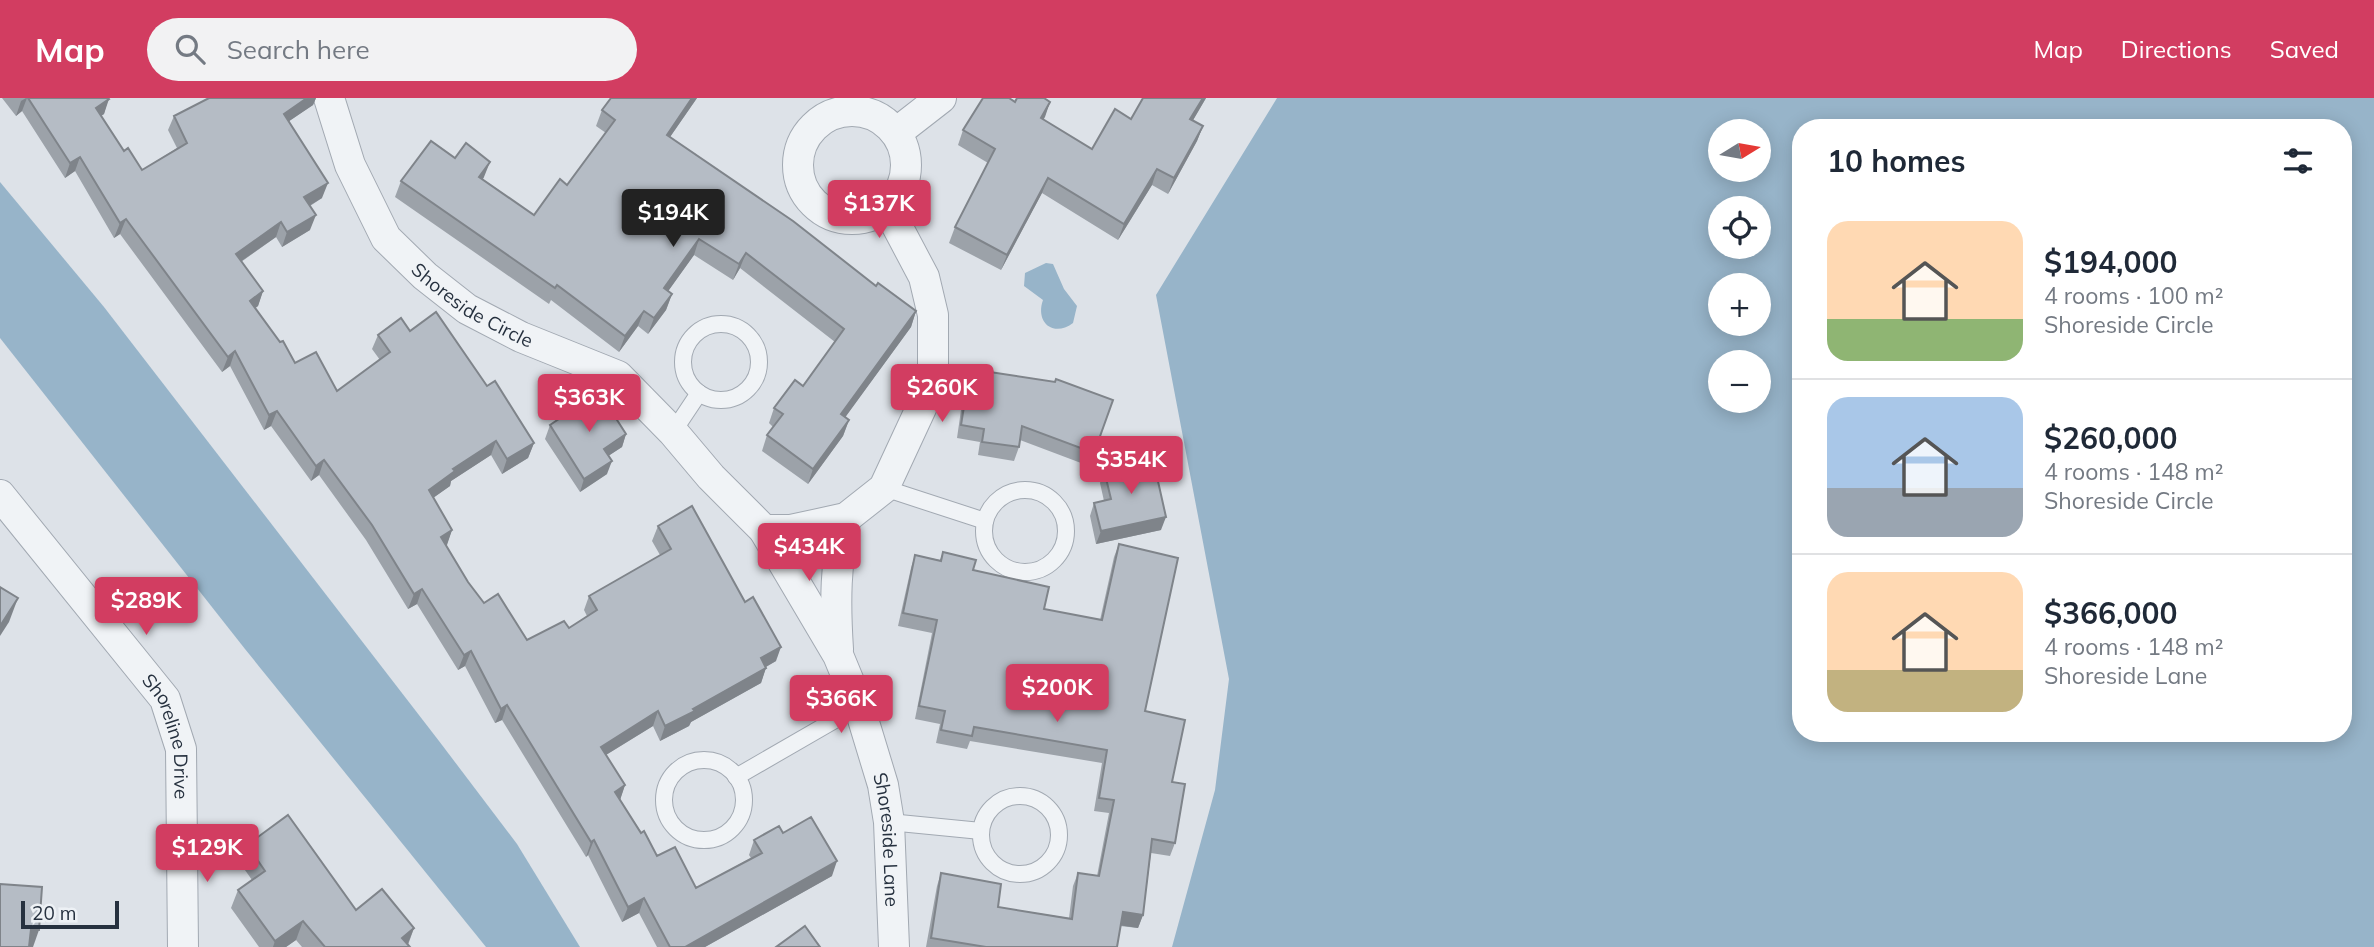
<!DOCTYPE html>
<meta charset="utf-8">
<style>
:root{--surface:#fff;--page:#f2f2f3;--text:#1f2937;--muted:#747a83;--line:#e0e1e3;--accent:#d23d61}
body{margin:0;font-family:Mulish,sans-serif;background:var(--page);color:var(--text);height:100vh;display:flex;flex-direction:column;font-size:26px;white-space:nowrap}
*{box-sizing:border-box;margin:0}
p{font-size:23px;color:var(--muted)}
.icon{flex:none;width:38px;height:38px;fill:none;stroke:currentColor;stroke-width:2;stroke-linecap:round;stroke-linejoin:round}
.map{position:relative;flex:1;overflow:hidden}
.details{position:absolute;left:1792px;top:21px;width:560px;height:623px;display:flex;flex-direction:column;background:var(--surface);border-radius:28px;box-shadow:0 4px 18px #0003}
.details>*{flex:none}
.needle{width:46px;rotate:79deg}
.buttons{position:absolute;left:1708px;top:21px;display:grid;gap:14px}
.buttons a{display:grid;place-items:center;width:63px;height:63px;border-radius:50%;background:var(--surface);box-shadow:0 4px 18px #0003;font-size:35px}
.scale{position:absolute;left:21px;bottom:18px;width:98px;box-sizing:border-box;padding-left:7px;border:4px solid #26313f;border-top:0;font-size:19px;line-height:24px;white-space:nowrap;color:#26313f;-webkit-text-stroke:5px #edf1f5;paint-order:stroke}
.price{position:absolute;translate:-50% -60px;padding:0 16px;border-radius:7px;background:var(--accent);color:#fff;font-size:23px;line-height:46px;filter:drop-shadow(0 2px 4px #0008)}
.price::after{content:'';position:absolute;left:50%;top:42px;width:21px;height:16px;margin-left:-10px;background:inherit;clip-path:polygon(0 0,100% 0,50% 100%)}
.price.active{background:#222;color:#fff}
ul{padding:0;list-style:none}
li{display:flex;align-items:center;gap:21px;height:175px;padding:0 35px}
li+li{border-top:2px solid var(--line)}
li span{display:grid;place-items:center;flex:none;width:196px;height:140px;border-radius:21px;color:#555}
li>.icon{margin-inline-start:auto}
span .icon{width:84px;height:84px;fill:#fffc;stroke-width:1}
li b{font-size:30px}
h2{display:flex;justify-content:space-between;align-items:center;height:84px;padding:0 35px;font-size:30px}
header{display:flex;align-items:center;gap:42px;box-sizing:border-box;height:98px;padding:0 35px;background:var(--accent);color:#fff}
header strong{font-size:33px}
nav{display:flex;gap:38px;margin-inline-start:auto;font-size:24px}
.search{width:490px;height:63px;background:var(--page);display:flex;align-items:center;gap:18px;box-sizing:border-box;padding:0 24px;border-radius:38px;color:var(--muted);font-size:26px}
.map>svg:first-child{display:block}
</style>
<header>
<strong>Map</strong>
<div class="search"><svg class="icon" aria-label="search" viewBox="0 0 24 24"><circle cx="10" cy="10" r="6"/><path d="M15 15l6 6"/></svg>Search here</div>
<nav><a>Map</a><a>Directions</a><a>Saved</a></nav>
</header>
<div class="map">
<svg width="2374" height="849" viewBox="0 0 2374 849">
<rect width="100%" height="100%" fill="#dde2e8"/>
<g fill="#97b4c9" fill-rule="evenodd">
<path d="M 1277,0 L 2374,0 L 2374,849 L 1172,849 L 1215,692 L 1229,581 L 1156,197 ZM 1801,30 L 2343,30 L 2343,635 L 1801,635 ZM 1720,33 L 1759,33 L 1759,72 L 1720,72 ZM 1720,110 L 1759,110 L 1759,149 L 1720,149 ZM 1759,187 L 1759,226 L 1720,226 L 1720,187 ZM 1720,264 L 1759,264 L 1759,303 L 1720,303 Z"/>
<path d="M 0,84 L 104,209 L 439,643 L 517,746 L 580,849 L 486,849 L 245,551 L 0,240 Z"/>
<path d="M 1046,165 L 1053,166 L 1064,191 L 1077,208 L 1073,225 C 1053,240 1035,224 1043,202 L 1024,188 L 1025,175 Z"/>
</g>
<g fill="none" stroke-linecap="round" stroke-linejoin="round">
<g stroke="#a2a9b2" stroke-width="18">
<g id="lane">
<circle cx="721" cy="264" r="38"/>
<path d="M 673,334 L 699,295"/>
<path d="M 884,390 L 985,423"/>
<circle cx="1025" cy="433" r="41"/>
<circle cx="704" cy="702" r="40"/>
<path d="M 736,679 L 859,608"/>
<circle cx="1020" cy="737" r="39"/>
<path d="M 889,724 L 981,733"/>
</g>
</g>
<g stroke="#a2a9b2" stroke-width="32">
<g id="street">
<path id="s1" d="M 329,0 L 350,67 L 386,140 L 425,178 L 467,211 L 521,239 L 618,278 L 673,334 L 711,379 L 764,432 L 838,557 L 859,608 L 883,687 L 889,724 L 894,849"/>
<circle cx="852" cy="67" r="54"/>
<path d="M 896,35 L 941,0"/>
<path id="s2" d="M 0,397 L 165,601 L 181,651 L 183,849"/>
<path d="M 764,432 L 791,432 L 846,420 L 884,390 L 929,293 L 933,268 L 933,217 L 924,179 L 887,109"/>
<path d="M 838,551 C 835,505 835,464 846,420"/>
</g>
</g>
<use href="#lane" stroke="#f0f3f6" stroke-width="16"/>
<use href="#street" stroke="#f0f3f6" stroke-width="30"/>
</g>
<g fill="#9ca2a9">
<path d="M 2,0 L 108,0 L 104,16 L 101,18 L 124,53 L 142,72 L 177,50 L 168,32 L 174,18 L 209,0 L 316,0 L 313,7 L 289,23 L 322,100 L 310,108 L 310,132 L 282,149 L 276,139 L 241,164 L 263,193 L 258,208 L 255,210 L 295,265 L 337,293 L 380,262 L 372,251 L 378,237 L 410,233 L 487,288 L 534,345 L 528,360 L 502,376 L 491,357 L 451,383 L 450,388 L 433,400 L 452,432 L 446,448 L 468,484 L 484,505 L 527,542 L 569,530 L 587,518 L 584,512 L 589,498 L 660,457 L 652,443 L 658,428 L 776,563 L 766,569 L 761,585 L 691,624 L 689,628 L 660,643 L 653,628 L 606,657 L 625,687 L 620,702 L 657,758 L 696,790 L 751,760 L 749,757 L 754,742 L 783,735 L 832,778 L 705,849 L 657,849 L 639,815 L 622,824 L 588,757 L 586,759 L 502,622 L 495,625 L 465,568 L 458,572 L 417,506 L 408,511 L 366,442 L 319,377 L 311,383 L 271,328 L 264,332 L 230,268 L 222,274 L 120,136 L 114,140 L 75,73 L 65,80 L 22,13 L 16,18 Z"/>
<path d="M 611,0 L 697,0 L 670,39 L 876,188 L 916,213 L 911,229 L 845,319 L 849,322 L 843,338 L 808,386 L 762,353 L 767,337 L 773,329 L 769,325 L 774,310 L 803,288 L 835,244 L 740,170 L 733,182 L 694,157 L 668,193 L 672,196 L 666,212 L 648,236 L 638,228 L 619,254 L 551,202 L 549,206 L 395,99 L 401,83 L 455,60 L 484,79 L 483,81 L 534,117 L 567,87 L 606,35 L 596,28 L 602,12 Z"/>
<path d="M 1143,0 L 1206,0 L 1193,22 L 1203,28 L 1197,43 L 1168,96 L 1152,87 L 1118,142 L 1042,95 L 1001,172 L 949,145 L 955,129 L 988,65 L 958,47 L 963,32 L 1015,4 L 1050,4 L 1043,22 L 1092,51 L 1131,21 Z"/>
<path d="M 970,271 L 1113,302 L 1089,368 L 1020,342 L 1019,349 L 1014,363 L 978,357 L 980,344 L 957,340 L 965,284 Z"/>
<path d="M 550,327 L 626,336 L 622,349 L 608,358 L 607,376 L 580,394 L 545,341 Z"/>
<path d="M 1104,372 L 1161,432 L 1096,446 L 1090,418 L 1094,405 L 1104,403 L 1100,385 Z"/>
<path d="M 1119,446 L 1145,613 L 1172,684 L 1175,745 L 1170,758 L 1151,755 L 1143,817 L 1138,830 L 1120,828 L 1117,849 L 926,849 L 937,788 L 941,775 L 998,809 L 1069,820 L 1073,788 L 1078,775 L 1097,778 L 1109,715 L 1094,713 L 1102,665 L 970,643 L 967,651 L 936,645 L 940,626 L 915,621 L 932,535 L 898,528 L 911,470 L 915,457 L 940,462 L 943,454 L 973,472 L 1044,511 L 1100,522 L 1114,459 Z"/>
<path d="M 247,747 L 356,812 L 414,830 L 408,847 L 410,849 L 302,849 L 296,842 L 286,849 L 259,849 L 231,810 L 238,792 L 252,782 L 240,765 Z"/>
</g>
<g fill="#7f848a">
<path d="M 26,0 L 27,0 L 22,13 L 16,18 L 21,3 Z"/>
<path d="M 307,0 L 316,0 L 313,7 L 279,30 L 284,16 Z"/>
<path d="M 692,0 L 697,0 L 661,52 L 667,37 Z"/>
<path d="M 1203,0 L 1206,0 L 1185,36 L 1190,21 Z"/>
<path d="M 109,1 L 104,16 L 91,24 L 96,10 Z"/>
<path d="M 1050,4 L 1045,19 L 1035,35 L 1041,20 Z"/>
<path d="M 1203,28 L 1197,43 L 1168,96 L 1174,80 Z"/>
<path d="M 80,59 L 75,73 L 65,80 L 70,65 Z"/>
<path d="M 490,64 L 484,79 L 473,94 L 479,79 Z"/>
<path d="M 1157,71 L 1152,87 L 1118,142 L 1124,126 Z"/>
<path d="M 1048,80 L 1042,95 L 1001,172 L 1007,157 Z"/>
<path d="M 328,85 L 322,100 L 299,114 L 304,99 Z"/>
<path d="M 316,117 L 310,132 L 282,149 L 287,134 Z"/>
<path d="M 126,121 L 120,136 L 114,140 L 120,125 Z"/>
<path d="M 281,124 L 276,139 L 230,171 L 236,156 Z"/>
<path d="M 699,141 L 694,157 L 659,206 L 664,190 Z"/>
<path d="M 746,155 L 740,170 L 733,182 L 739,166 Z"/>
<path d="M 263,193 L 258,208 L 245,218 L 250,203 Z"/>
<path d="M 672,196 L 666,212 L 648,236 L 654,220 Z"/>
<path d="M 644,213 L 638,228 L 619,254 L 625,238 Z"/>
<path d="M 916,213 L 911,229 L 836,332 L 841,316 Z"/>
<path d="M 235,253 L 230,268 L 222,274 L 228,259 Z"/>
<path d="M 277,313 L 271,328 L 264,332 L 269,317 Z"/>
<path d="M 849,322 L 843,338 L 808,386 L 813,371 Z"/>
<path d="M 626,336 L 622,349 L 599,364 L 604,351 Z"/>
<path d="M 496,343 L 491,357 L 451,383 L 450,388 L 423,407 L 429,392 L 453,371 Z"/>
<path d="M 534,345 L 528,360 L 502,376 L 507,361 Z"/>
<path d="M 324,362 L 319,377 L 311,383 L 316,368 Z"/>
<path d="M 612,363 L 607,376 L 580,394 L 584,381 Z"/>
<path d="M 1166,419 L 1161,432 L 1096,446 L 1101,433 Z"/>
<path d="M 452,432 L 447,447 L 435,454 L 441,439 Z"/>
<path d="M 422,491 L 417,506 L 408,511 L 414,496 Z"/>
<path d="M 18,500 L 9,524 L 0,538 L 0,528 Z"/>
<path d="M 781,549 L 776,563 L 755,575 L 761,560 Z"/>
<path d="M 471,553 L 465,568 L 458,572 L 464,557 Z"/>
<path d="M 766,570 L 761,585 L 691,624 L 689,628 L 660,643 L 665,628 L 693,611 Z"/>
<path d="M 507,607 L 502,622 L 495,625 L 501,611 Z"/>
<path d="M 658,613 L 653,628 L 596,663 L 601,649 Z"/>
<path d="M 625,687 L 620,702 L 615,694 Z"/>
<path d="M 594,742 L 588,757 L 586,759 L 591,744 Z"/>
<path d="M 837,763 L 832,778 L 705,849 L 685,849 Z"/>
<path d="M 644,800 L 639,815 L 622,824 L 628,809 Z"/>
<path d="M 1123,814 L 1143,817 L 1138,830 L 1118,827 Z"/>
<path d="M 303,823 L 296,842 L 286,849 L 273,849 L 275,843 Z"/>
<path d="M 414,830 L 407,848 L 402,840 Z"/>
<path d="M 31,831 L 39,832 L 33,849 L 24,849 Z"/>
</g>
<g fill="#b5bcc5" stroke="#7f848a" stroke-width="2">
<path d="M 28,0 L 108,0 L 109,1 L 96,10 L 124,53 L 128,50 L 142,72 L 187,45 L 174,18 L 209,0 L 307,0 L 284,16 L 328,85 L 304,99 L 316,117 L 287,134 L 281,124 L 236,156 L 263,193 L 250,203 L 280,244 L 283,243 L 295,265 L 316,254 L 337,293 L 390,254 L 378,237 L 401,220 L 410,233 L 436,214 L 487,288 L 495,283 L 534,345 L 507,361 L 496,343 L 453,371 L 455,373 L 429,392 L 452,432 L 441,439 L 468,484 L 484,505 L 498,496 L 527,542 L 564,523 L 569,530 L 597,512 L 589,498 L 671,451 L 658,428 L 692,408 L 745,504 L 753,499 L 781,549 L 761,560 L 766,570 L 693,611 L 695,613 L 665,628 L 658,613 L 601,649 L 625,687 L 615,694 L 641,735 L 644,733 L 657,758 L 675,749 L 696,790 L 762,755 L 754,742 L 779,728 L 783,735 L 811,719 L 837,763 L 685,849 L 670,849 L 644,800 L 628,809 L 594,742 L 591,744 L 507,607 L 501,611 L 471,553 L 464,557 L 422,491 L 414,496 L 372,427 L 324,362 L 316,368 L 277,313 L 269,317 L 235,253 L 228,259 L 126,121 L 120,125 L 80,59 L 70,65 Z"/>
<path d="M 611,0 L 692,0 L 667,37 L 793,123 L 876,188 L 878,185 L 916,213 L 841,316 L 849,322 L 813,371 L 767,337 L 783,316 L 774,310 L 795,282 L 803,288 L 844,231 L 746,155 L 739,166 L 699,141 L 664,190 L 672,196 L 654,220 L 644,213 L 625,238 L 557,187 L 555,190 L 401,83 L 431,43 L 455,60 L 466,45 L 490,64 L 479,79 L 534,117 L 560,81 L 567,87 L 615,22 L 602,12 Z"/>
<path d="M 983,0 L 1009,0 L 1015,4 L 1017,0 L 1044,0 L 1050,4 L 1041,20 L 1092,51 L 1115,11 L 1131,21 L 1143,0 L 1203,0 L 1190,21 L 1203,28 L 1174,80 L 1157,71 L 1124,126 L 1048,80 L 1007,157 L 955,129 L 995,51 L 963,32 Z"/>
<path d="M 970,271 L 1055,284 L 1056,281 L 1113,302 L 1094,355 L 1022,328 L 1019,349 L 982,344 L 984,331 L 961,327 Z"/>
<path d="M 599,294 L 626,336 L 604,351 L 612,363 L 584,381 L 550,327 Z"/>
<path d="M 1153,361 L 1166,419 L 1101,433 L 1094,405 L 1111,401 L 1104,372 Z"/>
<path d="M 1119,446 L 1178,460 L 1145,613 L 1185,622 L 1172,684 L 1185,686 L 1175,745 L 1152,741 L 1143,817 L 1123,814 L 1117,849 L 986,849 L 931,840 L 941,775 L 1001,786 L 998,809 L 1072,821 L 1078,775 L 1099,778 L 1114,702 L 1099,700 L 1107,652 L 974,629 L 972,638 L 941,632 L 945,613 L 919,608 L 937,522 L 903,515 L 915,457 L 941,463 L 943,454 L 976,462 L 973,472 L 1049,489 L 1044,511 L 1102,522 Z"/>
<path d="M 0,489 L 18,500 L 0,528 Z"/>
<path d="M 288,717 L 356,812 L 382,791 L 414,830 L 402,840 L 410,849 L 325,849 L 303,823 L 275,843 L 238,792 L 265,773 L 247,747 Z"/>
<path d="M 0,786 L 42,789 L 39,832 L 31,831 L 29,849 L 0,849 Z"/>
<path d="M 805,828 L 820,849 L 776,849 Z"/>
</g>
<g text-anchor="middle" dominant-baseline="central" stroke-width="5" stroke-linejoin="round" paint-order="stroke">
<g font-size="19" fill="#26313f" stroke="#edf1f5">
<text stroke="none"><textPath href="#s1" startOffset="262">Shoreside Circle</textPath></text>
<text stroke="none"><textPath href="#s2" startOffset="299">Shoreline Drive</textPath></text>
<text stroke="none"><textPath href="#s1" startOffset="975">Shoreside Lane</textPath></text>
</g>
</g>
</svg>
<div class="buttons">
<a><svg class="needle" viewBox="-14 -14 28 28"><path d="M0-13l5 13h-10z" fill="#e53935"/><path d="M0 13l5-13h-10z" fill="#747a83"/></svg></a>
<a><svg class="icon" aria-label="locate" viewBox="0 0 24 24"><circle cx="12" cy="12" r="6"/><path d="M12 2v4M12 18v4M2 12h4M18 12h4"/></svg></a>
<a>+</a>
<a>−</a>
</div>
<div class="scale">20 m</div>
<b class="price" style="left:879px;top:142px">$137K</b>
<b class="price active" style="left:673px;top:151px">$194K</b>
<b class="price" style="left:942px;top:326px">$260K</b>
<b class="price" style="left:589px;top:336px">$363K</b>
<b class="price" style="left:1131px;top:398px">$354K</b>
<b class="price" style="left:809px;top:485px">$434K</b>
<b class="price" style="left:146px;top:539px">$289K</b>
<b class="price" style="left:1057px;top:626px">$200K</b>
<b class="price" style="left:841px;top:637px">$366K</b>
<b class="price" style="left:207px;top:786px">$129K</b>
<section class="details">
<h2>10 homes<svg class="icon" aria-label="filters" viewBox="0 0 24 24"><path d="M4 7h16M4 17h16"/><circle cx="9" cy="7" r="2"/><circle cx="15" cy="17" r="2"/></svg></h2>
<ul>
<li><span style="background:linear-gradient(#ffd9b3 70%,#8fb573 0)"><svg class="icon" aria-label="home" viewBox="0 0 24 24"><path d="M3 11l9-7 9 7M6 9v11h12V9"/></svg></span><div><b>$194,000</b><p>4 rooms · 100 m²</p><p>Shoreside Circle</p></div></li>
<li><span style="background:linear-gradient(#a9c7e8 65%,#9aa5b1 0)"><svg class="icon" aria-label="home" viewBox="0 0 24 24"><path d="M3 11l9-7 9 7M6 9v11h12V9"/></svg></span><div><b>$260,000</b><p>4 rooms · 148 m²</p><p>Shoreside Circle</p></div></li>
<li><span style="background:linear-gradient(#ffd9b3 70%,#c2b280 0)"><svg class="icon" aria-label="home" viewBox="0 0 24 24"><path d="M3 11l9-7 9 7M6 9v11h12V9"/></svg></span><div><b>$366,000</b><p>4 rooms · 148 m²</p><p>Shoreside Lane</p></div></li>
</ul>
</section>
</div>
